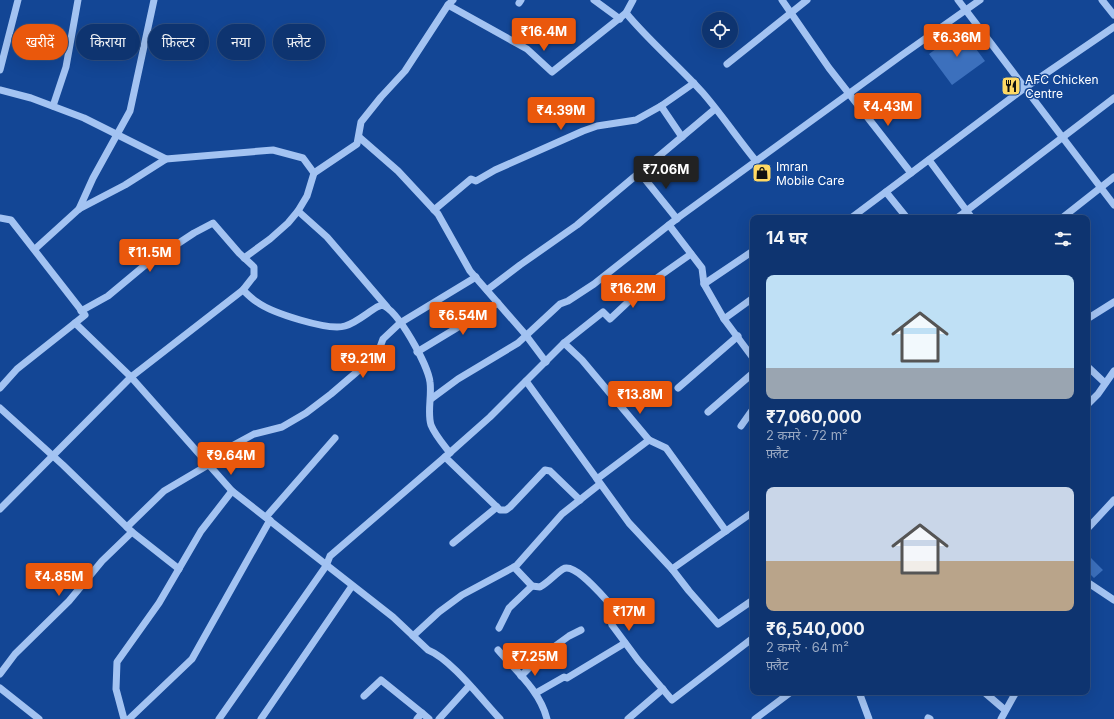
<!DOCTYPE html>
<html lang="hi">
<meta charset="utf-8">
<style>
:root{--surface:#0e3470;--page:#1c3f78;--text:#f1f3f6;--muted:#9baac3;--line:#2e4f83;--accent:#ea580c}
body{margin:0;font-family:Inter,"Noto Sans Devanagari",sans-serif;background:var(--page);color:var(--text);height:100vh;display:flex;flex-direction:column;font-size:15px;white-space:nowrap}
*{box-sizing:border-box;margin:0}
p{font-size:13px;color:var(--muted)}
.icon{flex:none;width:22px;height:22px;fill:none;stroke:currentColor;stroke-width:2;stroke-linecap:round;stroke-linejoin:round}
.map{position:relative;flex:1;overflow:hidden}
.details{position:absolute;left:750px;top:215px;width:340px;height:480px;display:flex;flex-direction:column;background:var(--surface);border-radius:8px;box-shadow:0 4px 16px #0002,0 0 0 1px var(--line)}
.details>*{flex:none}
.top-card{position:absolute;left:12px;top:24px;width:380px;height:36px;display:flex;gap:8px}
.buttons{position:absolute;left:702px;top:12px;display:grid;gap:8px}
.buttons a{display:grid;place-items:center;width:36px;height:36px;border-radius:50%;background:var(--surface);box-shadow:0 4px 16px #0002,0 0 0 1px var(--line);font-size:20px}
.price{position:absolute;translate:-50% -34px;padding:0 9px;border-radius:4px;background:var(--accent);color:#fff;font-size:13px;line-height:26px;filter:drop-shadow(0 1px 2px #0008)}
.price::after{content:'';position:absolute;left:50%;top:24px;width:12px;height:9px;margin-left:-6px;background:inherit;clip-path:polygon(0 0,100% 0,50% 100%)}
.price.current{background:#222;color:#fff}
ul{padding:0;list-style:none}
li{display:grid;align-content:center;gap:8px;height:212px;padding:0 16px}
li span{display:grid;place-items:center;height:124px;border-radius:8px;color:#555}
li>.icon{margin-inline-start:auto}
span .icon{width:72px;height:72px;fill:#fffc;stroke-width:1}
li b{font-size:17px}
h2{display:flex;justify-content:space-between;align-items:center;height:48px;padding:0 16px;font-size:17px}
.tag{padding:0 14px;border-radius:18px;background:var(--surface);box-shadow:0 4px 16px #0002,0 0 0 1px var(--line);font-size:14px;line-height:36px}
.tag.current{background:var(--accent);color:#fff}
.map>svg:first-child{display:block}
</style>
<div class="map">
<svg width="1114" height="719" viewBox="0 0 1114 719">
<rect width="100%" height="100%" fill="#134695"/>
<g fill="#3c70bd">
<path d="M 962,30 L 985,61 L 952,85 L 929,54 Z"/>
<path d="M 1091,558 L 1103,570 L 1094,578 L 1091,575 L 1087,578 L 1087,561 Z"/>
</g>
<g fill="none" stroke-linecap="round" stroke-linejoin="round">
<g stroke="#a3c3f2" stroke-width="7">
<path d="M 594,0 L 620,19"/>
<path d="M 782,0 L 829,68 L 911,173"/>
<path d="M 958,0 L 1114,205"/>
<path d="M 1102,0 L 1114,15"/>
<path d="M 519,3 L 521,0"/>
<path d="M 448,5 L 527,49 L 552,72 L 626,13 L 633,0"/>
<path d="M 626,13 C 650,42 678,65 703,93 C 722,115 738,139 756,161"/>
<path d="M 727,64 L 807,0"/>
<path d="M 0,70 L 18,0"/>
<path d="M 0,90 L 31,98 L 84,118 L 166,159"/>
<path d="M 53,106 L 66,67 L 78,0"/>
<path d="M 661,106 L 694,83"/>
<path d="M 359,137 L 398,171 L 438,214 L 470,271 L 525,334 L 546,362"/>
<path d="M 929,160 L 972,218"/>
<path d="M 314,173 L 357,144 L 361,122 L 381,97 L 405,71 L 448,5 L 453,0"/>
<path d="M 640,173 L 677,219"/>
<path d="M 886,192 L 907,218"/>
<path d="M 79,209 L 93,178 L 130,111 L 154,0"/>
<path d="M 434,210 L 471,179 L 476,181 L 495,170 L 583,131 L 597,126 L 636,120 L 661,106 L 682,137"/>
<path d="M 298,211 L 327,237 L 387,307"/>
<path d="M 0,218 L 11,220 L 85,315 L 75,323 L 131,377 L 232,491 L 393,617 L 428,650 C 451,659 482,700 500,719"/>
<path d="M 851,218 L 1026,87 L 1114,27"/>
<path d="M 957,218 L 1114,98"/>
<path d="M 1062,218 L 1114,177"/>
<path d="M 669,225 L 702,268 L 704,284 L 724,319 L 753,358"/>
<path d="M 35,249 L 79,209 L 125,185 L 166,159 L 273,150 L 303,158 L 314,173 L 307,196 L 298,211 L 288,223 L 270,239 L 244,258"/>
<path d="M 704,284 L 753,251"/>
<path d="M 243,290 C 247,294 252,299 257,302 C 272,313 328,331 345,326 C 356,323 367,313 377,307 L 382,305 C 398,310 428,365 430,382 C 432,396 427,412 431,425 C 435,435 443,444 450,453"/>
<path d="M 487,290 L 520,265 L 577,225 L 715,109"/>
<path d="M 724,319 L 753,298"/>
<path d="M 1087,319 L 1114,302"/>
<path d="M 564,343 L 582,360 L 649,440 L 597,479"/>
<path d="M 417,352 L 498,303"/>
<path d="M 1087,366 L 1105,383"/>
<path d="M 526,381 L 629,523 L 672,569 L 753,512"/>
<path d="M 0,388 L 17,369 L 75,323"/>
<path d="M 678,388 L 738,336"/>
<path d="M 431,399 L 458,379 L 518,343 L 560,304 L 568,301 L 594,284 L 679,217 L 902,55 L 980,0"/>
<path d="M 1087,405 L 1098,394 L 1114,371"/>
<path d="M 0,408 L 63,465 L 132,532 L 179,569"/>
<path d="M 708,412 L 753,373"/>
<path d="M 741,426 L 753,409"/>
<path d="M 649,440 L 666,448 L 726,531"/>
<path d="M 445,457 L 500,510 L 506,510 L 510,507 L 545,470 L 550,471 L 580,500"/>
<path d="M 0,509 L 131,377 L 243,290 L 254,276 L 254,267 L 239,253 L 213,223 L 194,233 L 144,266 L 108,296 L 81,311"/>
<path d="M 266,517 L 335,438"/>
<path d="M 127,527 L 164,491 L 208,465 L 230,447 L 254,434 L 282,427 L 306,413 L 331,394 L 372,359 L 379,350 L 383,339 L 400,323 L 476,277"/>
<path d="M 1087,529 L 1114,500"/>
<path d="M 453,543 L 497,507"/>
<path d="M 514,567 L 532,586 L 540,587 C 549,582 555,574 563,569 C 575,562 603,597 612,606 C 614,612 609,618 612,625 L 638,660 L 672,700 L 753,638"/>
<path d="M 672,569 L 689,591 L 718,624 L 753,600"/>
<path d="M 1087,582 L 1114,600"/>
<path d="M 499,628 L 509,608 L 532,586"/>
<path d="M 413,636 L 439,612 L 462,595 L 516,566 L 562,514 L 600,484"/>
<path d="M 498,650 C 516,671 540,691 547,719"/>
<path d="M 0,674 L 15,654 L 69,601 L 102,561 L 132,532"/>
<path d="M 521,676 L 540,657 L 569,636 L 581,630"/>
<path d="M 0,688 L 39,719"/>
<path d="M 859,692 L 869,719"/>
<path d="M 984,692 L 1005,710"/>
<path d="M 536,693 L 564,677 L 567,678 L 625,643"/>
<path d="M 364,696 L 381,680 L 422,713"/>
<path d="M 928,718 L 930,719"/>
<path d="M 124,719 L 116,689 L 117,662 L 159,603 L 201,531 L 232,491"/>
<path d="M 129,719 L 192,659 L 270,520"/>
<path d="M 219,719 L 326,566 L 330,556 L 445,457 L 490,417 L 564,343 L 603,312 L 610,319 L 644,287 L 691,254"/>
<path d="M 261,719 L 352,586"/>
<path d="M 417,719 L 422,713 L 429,719"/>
<path d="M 439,719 L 469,686"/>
<path d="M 628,719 L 663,689"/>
<path d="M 755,719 L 791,692"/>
<path d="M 1001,719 L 1016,692"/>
</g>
</g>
<defs>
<g id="restaurant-square" transform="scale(1)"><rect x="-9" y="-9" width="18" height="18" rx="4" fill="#ffd964" stroke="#134695"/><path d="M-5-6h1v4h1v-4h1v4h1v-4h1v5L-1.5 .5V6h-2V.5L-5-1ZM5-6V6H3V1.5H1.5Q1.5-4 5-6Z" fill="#111"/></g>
<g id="shop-square" transform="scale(1)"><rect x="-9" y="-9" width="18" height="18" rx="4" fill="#ffd964" stroke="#134695"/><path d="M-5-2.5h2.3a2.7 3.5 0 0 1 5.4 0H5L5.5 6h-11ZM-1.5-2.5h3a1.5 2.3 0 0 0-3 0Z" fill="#111"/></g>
</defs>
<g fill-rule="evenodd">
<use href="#restaurant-square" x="1011" y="86"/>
<use href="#shop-square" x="762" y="173"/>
</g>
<g text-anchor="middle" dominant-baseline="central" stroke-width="3" stroke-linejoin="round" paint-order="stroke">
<g font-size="12" fill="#fff" stroke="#134695" text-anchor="start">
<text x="1025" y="79">AFC Chicken<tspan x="1025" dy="14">Centre</tspan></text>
<text x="776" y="166">Imran<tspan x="776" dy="14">Mobile Care</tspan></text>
</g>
</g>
</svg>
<div class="buttons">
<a><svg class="icon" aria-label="locate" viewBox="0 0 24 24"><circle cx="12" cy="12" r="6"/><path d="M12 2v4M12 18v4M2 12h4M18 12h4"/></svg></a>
</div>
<b class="price" style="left:544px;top:52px">₹16.4M</b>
<b class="price" style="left:957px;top:58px">₹6.36M</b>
<b class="price" style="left:888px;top:127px">₹4.43M</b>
<b class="price" style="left:561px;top:131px">₹4.39M</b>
<b class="price current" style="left:666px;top:190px">₹7.06M</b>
<b class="price" style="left:150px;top:273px">₹11.5M</b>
<b class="price" style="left:633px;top:309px">₹16.2M</b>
<b class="price" style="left:463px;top:336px">₹6.54M</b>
<b class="price" style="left:363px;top:379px">₹9.21M</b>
<b class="price" style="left:640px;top:415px">₹13.8M</b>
<b class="price" style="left:231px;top:476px">₹9.64M</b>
<b class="price" style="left:59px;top:597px">₹4.85M</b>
<b class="price" style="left:629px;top:632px">₹17M</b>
<b class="price" style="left:535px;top:677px">₹7.25M</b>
<div class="top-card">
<a class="tag current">खरीदें</a>
<a class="tag">किराया</a>
<a class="tag">फ़िल्टर</a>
<a class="tag">नया</a>
<a class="tag">फ़्लैट</a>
</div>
<section class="details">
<h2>14 घर<svg class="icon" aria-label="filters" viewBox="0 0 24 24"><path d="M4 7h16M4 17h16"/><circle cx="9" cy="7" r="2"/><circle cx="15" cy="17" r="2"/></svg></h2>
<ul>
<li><span style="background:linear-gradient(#bfe0f5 75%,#9aa5b1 0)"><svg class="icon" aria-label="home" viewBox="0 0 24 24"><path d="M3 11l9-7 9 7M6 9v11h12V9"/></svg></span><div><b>₹7,060,000</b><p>2 कमरे · 72 m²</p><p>फ़्लैट</p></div></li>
<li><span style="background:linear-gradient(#c9d6e8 60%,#b9a48a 0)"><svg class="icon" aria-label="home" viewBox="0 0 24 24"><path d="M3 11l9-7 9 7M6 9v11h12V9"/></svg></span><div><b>₹6,540,000</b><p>2 कमरे · 64 m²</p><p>फ़्लैट</p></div></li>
</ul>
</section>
</div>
